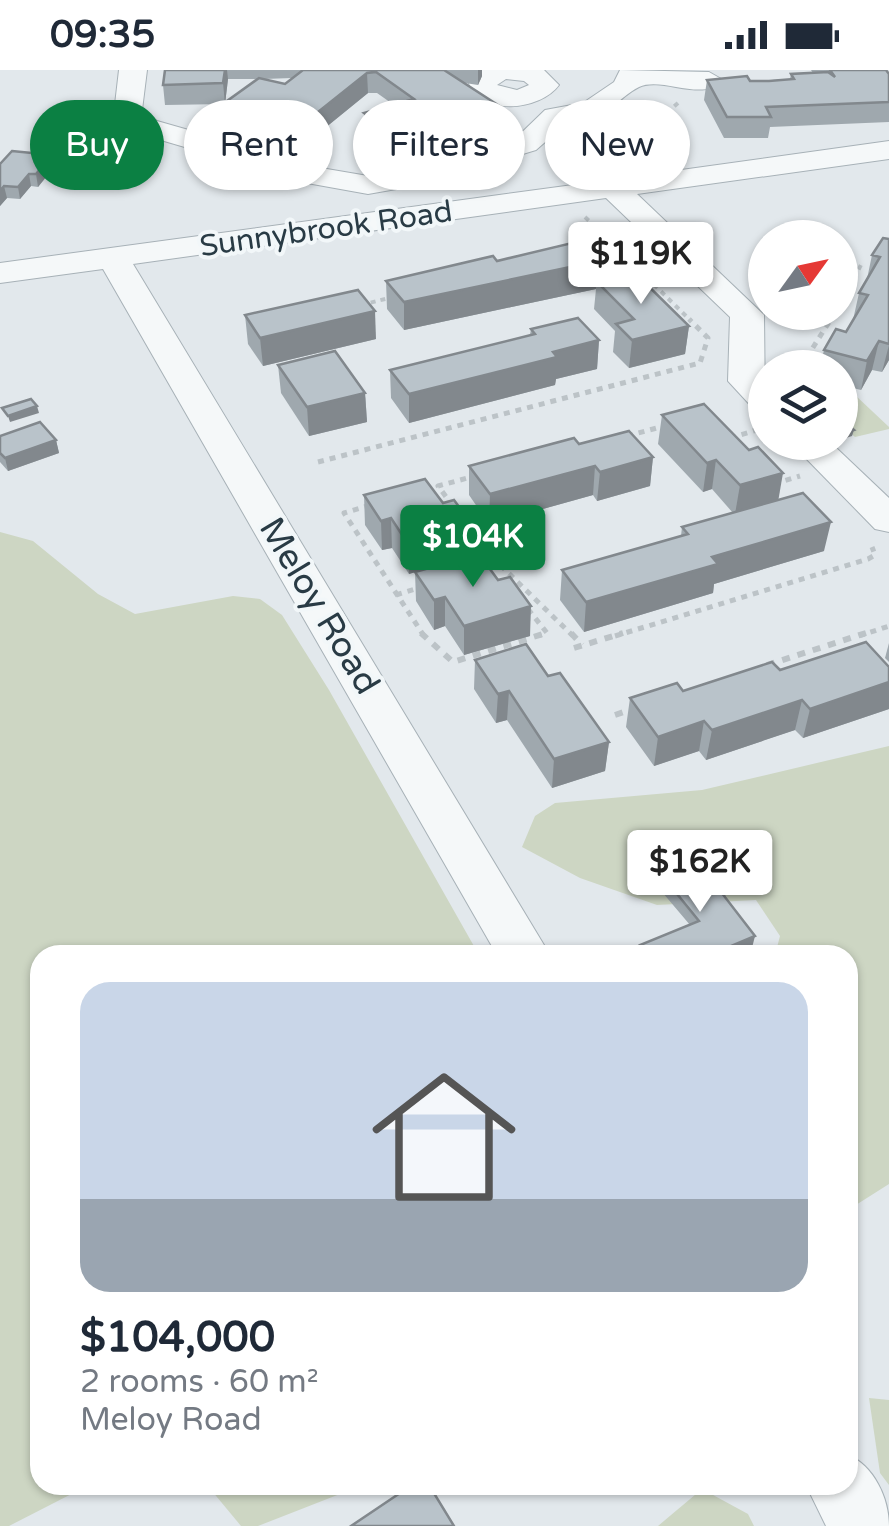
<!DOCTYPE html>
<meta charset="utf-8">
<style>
:root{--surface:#fff;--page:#f6f6f7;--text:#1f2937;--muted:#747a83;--line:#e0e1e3;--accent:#0b8043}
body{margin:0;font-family:"Varela Round",sans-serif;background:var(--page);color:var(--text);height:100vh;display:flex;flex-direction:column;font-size:38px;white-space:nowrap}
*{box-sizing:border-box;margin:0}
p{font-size:32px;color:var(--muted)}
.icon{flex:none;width:55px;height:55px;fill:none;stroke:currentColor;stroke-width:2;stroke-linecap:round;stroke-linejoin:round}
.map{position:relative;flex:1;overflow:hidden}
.details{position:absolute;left:30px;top:875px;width:828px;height:550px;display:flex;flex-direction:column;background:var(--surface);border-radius:30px;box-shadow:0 2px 8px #0004}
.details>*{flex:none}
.guide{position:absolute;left:30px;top:30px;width:830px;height:90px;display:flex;gap:20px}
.needle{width:65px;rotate:57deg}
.tools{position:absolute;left:748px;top:150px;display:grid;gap:20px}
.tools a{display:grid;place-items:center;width:110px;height:110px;border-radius:50%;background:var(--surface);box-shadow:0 2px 8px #0004;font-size:50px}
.price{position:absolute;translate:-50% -85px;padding:0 22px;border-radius:10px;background:#fff;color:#222;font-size:32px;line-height:65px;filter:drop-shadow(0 2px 5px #0008)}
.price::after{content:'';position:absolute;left:50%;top:60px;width:30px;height:22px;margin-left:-15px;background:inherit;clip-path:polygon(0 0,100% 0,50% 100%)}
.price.selected{background:var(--accent);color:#fff}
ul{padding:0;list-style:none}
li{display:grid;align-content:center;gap:20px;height:530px;padding:0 50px}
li+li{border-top:2px solid var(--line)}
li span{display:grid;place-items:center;height:310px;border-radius:30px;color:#555}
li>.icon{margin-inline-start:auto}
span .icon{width:180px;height:180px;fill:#fffc;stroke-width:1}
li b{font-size:42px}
.tag{padding:0 35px;border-radius:45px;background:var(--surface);box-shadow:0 2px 8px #0004;font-size:35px;line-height:90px}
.tag.selected{background:var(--accent);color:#fff}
.status{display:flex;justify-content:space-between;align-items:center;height:70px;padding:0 50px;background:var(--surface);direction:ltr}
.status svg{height:28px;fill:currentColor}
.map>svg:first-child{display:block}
</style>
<div class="status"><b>09:35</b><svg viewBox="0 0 49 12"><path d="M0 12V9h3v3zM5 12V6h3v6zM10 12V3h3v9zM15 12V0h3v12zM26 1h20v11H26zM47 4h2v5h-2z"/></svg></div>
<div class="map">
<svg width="889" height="1456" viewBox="0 0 889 1456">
<rect width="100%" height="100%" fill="#e2e8ec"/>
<g fill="#cdd6c3">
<path d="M 855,325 L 889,357 L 889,359 L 855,367 L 840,354 L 840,330 Z"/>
<path d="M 0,462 L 33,471 L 98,524 L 135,544 L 233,526 L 260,529 L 282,545 L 329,620 L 479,885 L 40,885 L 40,1415 L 89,1415 L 9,1456 L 0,1456 Z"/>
<path d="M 889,676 L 889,1114 L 848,1140 L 848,885 L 775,885 L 780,866 L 756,830 L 657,835 L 580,808 L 522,777 L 535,746 L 555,733 L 702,720 Z"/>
<path d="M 869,1328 L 889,1330 L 889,1415 L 880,1403 Z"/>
<path d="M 207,1415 L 363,1415 L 258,1456 L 241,1456 Z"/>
<path d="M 702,1419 L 748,1444 L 754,1456 L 658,1456 Z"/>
</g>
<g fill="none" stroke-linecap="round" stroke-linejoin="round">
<g stroke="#a7b1b7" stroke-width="2">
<g id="minor">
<path d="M 119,0 L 147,0 L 142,40 L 157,51 L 321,98 L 368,106 L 405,100 L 516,68 L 545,40 L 583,33 L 614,12 L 620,0 L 709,2 L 723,10 C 704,33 662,6 639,17 C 619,27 597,53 584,71 L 602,111 L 889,71 L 889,89 L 637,124 L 764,245 L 765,340 L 752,337 L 728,311 L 730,247 L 606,128 L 133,194 L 550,885 L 497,885 L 103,199 L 0,213 L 0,193 L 573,115 L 554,71 L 568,52 L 536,80 L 419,115 L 368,124 L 307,113 L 137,63 L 114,43 Z"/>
<path d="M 482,0 L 544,0 L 559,15 C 540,41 480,47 468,11 ZM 506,9 L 524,11 L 529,15 L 517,20 L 497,15 Z"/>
<path d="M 790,372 L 830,372 L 889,428 L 889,462 L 875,459 Z"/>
<path d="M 848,1385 C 874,1396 889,1428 889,1456 L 826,1456 L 806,1415 L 848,1415 Z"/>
</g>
</g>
<g stroke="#bcc3c7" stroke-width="4" stroke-dasharray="5 5" stroke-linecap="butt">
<path d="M 678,33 L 669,41 L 671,62 L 684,82"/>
<path d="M 585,147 L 601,162"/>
<path d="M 600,179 L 615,176 L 691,251"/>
<path d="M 361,235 L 393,227"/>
<path d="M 840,235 L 863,191"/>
<path d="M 829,251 L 835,242"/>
</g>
<g stroke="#bcc3c7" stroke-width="5" stroke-dasharray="6 6" stroke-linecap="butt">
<path d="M 800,298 L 831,249"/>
<path d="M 754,357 L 765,368"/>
<path d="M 627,366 L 668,355"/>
<path d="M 730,368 L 757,360"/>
<path d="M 318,392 L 700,293 L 708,268 L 689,249"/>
<path d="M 774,414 L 800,406"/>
<path d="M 370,435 L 344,443 L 424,566"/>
<path d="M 453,436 L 438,416 L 475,406"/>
<path d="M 469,459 L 495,490 L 573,566"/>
<path d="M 396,525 L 422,517"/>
<path d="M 528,539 L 547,563 L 538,566"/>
<path d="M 615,566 L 868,489 L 875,485 L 872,477"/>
<path d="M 859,566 L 889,556"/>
</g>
<g stroke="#bcc3c7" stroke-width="6" stroke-dasharray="8 8" stroke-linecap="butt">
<path d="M 421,563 L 453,592 L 546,563"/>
<path d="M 571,563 L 582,575"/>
<path d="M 574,578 L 623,563"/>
<path d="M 767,595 L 866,563"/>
<path d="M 615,645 L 636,638"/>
</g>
<use href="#minor" fill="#f5f8f9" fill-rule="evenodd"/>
</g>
<g fill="#9fa8ae" fill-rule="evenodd">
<path d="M 165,0 L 482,0 L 482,6 L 478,15 L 465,13 L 500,57 L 397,87 L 365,63 L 364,43 L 394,35 L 377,23 L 368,23 L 309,71 L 229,51 L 227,31 L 258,9 L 228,9 L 225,34 L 165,35 L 163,15 ZM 292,8 L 285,14 L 264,9 Z"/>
<path d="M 811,0 L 886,0 L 889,4 L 889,52 L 770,57 L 768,68 L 724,68 L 704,30 L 707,10 L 750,11 L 790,9 L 791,4 L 813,3 Z"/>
<path d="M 0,94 L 54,97 L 38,117 L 31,116 L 20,129 L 7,128 L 0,136 Z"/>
<path d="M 889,169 L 889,290 L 882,302 L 872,300 L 861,320 L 840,315 L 840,298 L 820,298 L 824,280 L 846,262 L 853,250 L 859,223 L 867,209 L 872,185 Z"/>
<path d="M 618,187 L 616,207 L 689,256 L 685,284 L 629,298 L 613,282 L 615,261 L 594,239 L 596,219 L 404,260 L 387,239 L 386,211 L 497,191 Z"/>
<path d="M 245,245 L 376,269 L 263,296 L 248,274 Z"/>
<path d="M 531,259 L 599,270 L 597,299 L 556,309 L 555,315 L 409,353 L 391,328 L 390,300 L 530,265 Z"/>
<path d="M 278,295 L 365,323 L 367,352 L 309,366 L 281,323 Z"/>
<path d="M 662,345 L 778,430 L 824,481 L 714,514 L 713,523 L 584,562 L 560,530 L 562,500 L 681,466 L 682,457 L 733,443 L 712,419 L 703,422 L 658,374 Z"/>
<path d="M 0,366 L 56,370 L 59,383 L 8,401 L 0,392 Z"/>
<path d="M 579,374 L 653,387 L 650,416 L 597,431 L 593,425 L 489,454 L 469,425 L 469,396 Z"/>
<path d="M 364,425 L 443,433 L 473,456 L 473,485 L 530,566 L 464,585 L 445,556 L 434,560 L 416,531 L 415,502 L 409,504 L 392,478 L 382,480 L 365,455 Z"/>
<path d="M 889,573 L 889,592 L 885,588 Z"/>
<path d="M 475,590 L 548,606 L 609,672 L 605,701 L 552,718 L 507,650 L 496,653 L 474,619 Z"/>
<path d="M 889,597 L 889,639 L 803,668 L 795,660 L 706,690 L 699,681 L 654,696 L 626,657 L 630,628 L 683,621 L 780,600 Z"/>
<path d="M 660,803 L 727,820 L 725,827 L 752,878 L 736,885 L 638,885 L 640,875 L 690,855 L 657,816 Z"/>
</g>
<g fill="#82888d">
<path d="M 225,0 L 227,0 L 228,9 L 225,34 L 223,13 Z"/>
<path d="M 478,0 L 482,0 L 482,6 L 478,15 Z"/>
<path d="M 367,3 L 368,23 L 309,71 L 308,50 Z"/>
<path d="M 501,37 L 500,57 L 397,87 L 397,66 Z"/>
<path d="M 52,85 L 54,97 L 38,117 L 36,104 Z"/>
<path d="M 29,104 L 31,116 L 20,129 L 18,117 Z"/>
<path d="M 4,116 L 7,128 L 0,136 L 0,121 Z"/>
<path d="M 618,187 L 615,215 L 596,211 L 596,219 L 404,260 L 404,232 Z"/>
<path d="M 375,241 L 376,269 L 263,296 L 260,268 Z"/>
<path d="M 689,256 L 685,284 L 629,298 L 632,270 Z"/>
<path d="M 599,270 L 597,299 L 556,309 L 555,315 L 409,353 L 409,324 L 553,282 Z"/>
<path d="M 879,271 L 872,300 L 861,320 L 867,291 Z"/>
<path d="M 889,275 L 889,290 L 882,302 Z"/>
<path d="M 365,323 L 367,352 L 309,366 L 307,337 Z"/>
<path d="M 37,336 L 39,343 L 10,352 L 8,346 Z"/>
<path d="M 854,360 L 852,366 L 840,370 L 840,364 Z"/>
<path d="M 56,370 L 59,383 L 8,401 L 5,388 Z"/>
<path d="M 653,387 L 650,416 L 597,431 L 600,402 Z"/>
<path d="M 716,390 L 712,419 L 703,422 L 707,393 Z"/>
<path d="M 595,396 L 593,425 L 489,454 L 490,424 Z"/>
<path d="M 783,403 L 778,432 L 735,444 L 740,415 Z"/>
<path d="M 391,448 L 392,478 L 382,480 L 381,451 Z"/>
<path d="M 831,452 L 824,481 L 714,514 L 713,523 L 584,562 L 586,532 L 712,487 Z"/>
<path d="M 473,456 L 473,485 L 409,504 L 408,474 Z"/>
<path d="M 445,527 L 445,556 L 434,560 L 434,530 Z"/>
<path d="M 531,536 L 530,566 L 464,585 L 464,556 Z"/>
<path d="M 889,612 L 889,639 L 803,668 L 810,639 Z"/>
<path d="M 509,621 L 507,650 L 496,653 L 498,624 Z"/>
<path d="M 802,630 L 795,660 L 706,690 L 712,660 Z"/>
<path d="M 704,651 L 699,681 L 654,696 L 658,667 Z"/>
<path d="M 609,672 L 605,701 L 552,718 L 554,689 Z"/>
<path d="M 755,866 L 752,878 L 736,885 L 710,885 Z"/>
</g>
<g fill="#b9c3ca" stroke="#82888d" stroke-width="2.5">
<path d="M 165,0 L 225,0 L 223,13 L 163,15 Z"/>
<path d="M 303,0 L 444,0 L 501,37 L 397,66 L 364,43 L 414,29 L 376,2 L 367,3 L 308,50 L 227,31 L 259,8 L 285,14 Z"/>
<path d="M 830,0 L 886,0 L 889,4 L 889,32 L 766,37 L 771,47 L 727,47 L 707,10 L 747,6 L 750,11 L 769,11 L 794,9 L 791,4 L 828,2 L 835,7 Z"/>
<path d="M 12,81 L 52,85 L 36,104 L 29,104 L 18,117 L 4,116 L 0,121 L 0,94 Z"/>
<path d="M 597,167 L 618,187 L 404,232 L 386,211 L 493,186 L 497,191 Z"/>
<path d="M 883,168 L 889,169 L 889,274 L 879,271 L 867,291 L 824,280 L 836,259 L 846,262 L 868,225 L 859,223 L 880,187 L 872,185 Z"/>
<path d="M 634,202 L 689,256 L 632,270 L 616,254 L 634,249 L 596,211 Z"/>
<path d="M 358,220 L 375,241 L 260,268 L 245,245 Z"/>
<path d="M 578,248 L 599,270 L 553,282 L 557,287 L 409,324 L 390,300 L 535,264 L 531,259 Z"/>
<path d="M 335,281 L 365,323 L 307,337 L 278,295 Z"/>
<path d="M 31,329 L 37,336 L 8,346 L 2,338 Z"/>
<path d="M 704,334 L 749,380 L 758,377 L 783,403 L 740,415 L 716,390 L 707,393 L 662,345 Z"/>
<path d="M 840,348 L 854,360 L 840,364 Z"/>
<path d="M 40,352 L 56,370 L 5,388 L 0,383 L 0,366 Z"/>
<path d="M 629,361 L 653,387 L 600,402 L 595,396 L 490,424 L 469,396 L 574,368 L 579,374 Z"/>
<path d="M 425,409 L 443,433 L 454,430 L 473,456 L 408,474 L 391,448 L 381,451 L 364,425 Z"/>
<path d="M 803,423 L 831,452 L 712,487 L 718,494 L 586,532 L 562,500 L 688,464 L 682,457 Z"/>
<path d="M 479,484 L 498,510 L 510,507 L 531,536 L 464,556 L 445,527 L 434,530 L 415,502 Z"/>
<path d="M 866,572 L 889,597 L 889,612 L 810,639 L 802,630 L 712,660 L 704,651 L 658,667 L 630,628 L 677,613 L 683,621 L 772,592 L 780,600 Z"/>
<path d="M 526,574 L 548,606 L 560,603 L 609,672 L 554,689 L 509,621 L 498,624 L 475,590 Z"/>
<path d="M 700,787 L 727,820 L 721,822 L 755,866 L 710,885 L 647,885 L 640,875 L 699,851 L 660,803 Z"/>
<path d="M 412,1415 L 429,1415 L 454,1456 L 351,1456 Z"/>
</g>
<g text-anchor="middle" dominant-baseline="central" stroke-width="8" stroke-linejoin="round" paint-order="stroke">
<g font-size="30" fill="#293b45" stroke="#f2f7f9">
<text transform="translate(326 159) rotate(-8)">Sunnybrook Road</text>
</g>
<g font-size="35" fill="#293b45" stroke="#f2f7f9">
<text transform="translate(319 536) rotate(59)">Meloy Road</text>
</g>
</g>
</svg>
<div class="tools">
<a><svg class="needle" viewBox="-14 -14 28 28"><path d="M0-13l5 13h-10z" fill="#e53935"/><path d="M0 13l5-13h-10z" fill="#747a83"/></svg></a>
<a><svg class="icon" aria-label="layers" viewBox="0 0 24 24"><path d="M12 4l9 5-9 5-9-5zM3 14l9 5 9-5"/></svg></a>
</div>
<b class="price" style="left:641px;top:237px">$119K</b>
<b class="price selected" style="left:473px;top:520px">$104K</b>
<b class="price" style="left:700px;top:845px">$162K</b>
<div class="guide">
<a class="tag selected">Buy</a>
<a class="tag">Rent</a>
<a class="tag">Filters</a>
<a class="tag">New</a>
</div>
<section class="details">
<ul>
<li><span style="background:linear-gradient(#c9d6e8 70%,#9aa5b1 0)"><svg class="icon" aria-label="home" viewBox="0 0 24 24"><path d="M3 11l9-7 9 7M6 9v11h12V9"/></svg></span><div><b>$104,000</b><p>2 rooms · 60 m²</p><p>Meloy Road</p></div></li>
</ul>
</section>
</div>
